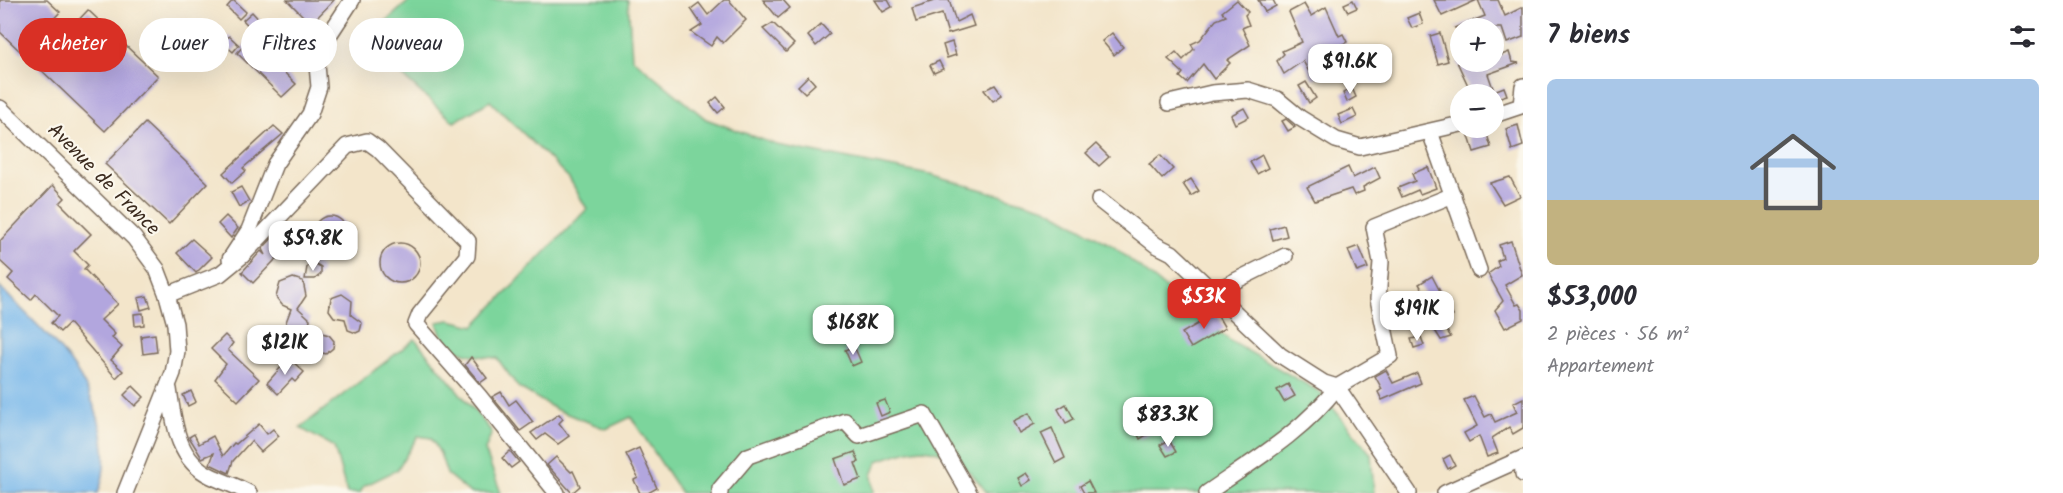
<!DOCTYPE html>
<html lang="fr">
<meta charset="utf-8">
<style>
:root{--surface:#fff;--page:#f7f7f7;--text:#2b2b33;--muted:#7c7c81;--accent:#d93025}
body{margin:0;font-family:Kalam,sans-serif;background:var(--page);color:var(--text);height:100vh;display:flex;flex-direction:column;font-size:22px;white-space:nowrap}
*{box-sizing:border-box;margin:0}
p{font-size:20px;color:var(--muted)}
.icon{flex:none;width:33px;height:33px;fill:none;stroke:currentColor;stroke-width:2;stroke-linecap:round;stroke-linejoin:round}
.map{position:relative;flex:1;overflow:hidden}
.panel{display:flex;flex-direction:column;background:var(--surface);width:540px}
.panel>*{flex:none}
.banner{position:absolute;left:18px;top:18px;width:570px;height:54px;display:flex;gap:12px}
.buttons{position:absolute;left:1450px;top:18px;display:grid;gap:12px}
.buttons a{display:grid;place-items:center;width:54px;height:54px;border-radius:50%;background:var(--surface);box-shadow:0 6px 24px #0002;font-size:30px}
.price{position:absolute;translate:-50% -51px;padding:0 14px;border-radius:12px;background:#fff;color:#222;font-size:20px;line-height:39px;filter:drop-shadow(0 2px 3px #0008)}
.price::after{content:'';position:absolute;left:50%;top:36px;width:18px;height:14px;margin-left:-9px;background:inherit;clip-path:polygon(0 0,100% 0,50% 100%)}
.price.current{background:var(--accent);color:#fff}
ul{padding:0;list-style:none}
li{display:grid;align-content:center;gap:12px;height:318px;padding:0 24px}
li span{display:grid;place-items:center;height:186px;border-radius:9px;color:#555}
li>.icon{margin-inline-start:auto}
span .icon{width:108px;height:108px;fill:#fffc;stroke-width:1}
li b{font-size:26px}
h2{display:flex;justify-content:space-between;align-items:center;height:72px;padding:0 24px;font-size:26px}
.tag{padding:0 21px;border-radius:27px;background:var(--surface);box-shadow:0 6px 24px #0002;font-size:21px;line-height:54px}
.tag.current{background:var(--accent);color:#fff}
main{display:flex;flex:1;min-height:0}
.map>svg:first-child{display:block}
</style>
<main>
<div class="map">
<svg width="1523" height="493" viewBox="0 0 1523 493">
<rect width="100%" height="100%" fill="#fbf7ec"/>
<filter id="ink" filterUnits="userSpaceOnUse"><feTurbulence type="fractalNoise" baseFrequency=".0167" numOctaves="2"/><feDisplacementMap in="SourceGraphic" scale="12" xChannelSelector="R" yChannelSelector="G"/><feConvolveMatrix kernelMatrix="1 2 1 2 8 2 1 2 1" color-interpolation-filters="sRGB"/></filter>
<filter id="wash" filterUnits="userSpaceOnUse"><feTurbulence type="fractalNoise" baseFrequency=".008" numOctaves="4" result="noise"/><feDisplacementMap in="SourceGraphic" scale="24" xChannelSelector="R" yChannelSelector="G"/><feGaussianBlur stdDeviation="1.35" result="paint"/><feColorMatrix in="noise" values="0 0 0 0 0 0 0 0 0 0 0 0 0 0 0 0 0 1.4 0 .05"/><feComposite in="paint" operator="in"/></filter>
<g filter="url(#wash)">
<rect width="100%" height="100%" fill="#f3e5ca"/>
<g fill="#7bd59c" stroke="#5b805d" stroke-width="1.5">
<path d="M 410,0 L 628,0 L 632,58 L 706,119 L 777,145 L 930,175 L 1046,208 L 1113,246 L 1232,342 L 1320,392 L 1371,454 L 1374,493 L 987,493 C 973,473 950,451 924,449 C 910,449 891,456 878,461 L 872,475 L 874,493 L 681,493 L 631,417 L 606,429 L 557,410 L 518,387 L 497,358 C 468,355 445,354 437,322 L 450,320 L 474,326 L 587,209 L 569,178 L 490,101 L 454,122 L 399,73 L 362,59 L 356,48 Z"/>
<path d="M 415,339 L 492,432 L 485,450 L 501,493 L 470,493 L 447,474 L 440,453 L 431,438 L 418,436 L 397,470 L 364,486 L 360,493 L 347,493 L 334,447 L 300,428 Z"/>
</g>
<path fill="#77b7eb" stroke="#597084" stroke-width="1.5" d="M 0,287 C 21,309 45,331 64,354 C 93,389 116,449 98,493 L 0,493 Z"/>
<g id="blocks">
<g fill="#b2a6de">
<path d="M 0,0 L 47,0 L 60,12 L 22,53 L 0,32 Z"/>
<path d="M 233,0 L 246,12 L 239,19 L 227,7 Z"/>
<path d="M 287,0 L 334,0 L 311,24 Z"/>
<path d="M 724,0 L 729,0 L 746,20 L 723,43 L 717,37 L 711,46 L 691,32 L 702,25 L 691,9 L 699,3 L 708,15 Z"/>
<path d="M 763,0 L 783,0 L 790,8 L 778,18 Z"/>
<path d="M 875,0 L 888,0 L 892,7 L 883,12 Z"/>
<path d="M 937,0 L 949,0 L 956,22 L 970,15 L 974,26 L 948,34 L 942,14 L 916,22 L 912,8 Z"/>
<path d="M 1237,0 L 1248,12 L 1245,15 L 1249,25 L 1242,28 L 1250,45 L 1227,60 L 1230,63 L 1214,79 L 1203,64 L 1187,83 L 1180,77 L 1183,73 L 1168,59 L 1176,52 L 1183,60 L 1194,49 L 1191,44 L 1200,40 L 1216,20 L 1226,16 L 1222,12 Z"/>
<path d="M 1258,0 L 1273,0 L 1276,6 L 1265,12 Z"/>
<path d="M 1353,0 L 1357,8 L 1348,12 L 1344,4 Z"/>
<path d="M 1434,0 L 1477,0 L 1442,16 Z"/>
<path d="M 1478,0 L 1498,0 L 1505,16 L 1523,7 L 1523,37 L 1507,43 L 1502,28 L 1454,28 L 1485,16 Z"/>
<path d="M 1304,4 L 1311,16 L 1326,7 L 1339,36 L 1343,34 L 1347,42 L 1341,45 L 1349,64 L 1330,73 L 1328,70 L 1313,79 L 1303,61 L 1284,74 L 1277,61 L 1284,54 L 1282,51 L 1302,42 L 1289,12 Z"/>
<path d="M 88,10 L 158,76 L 105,131 L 36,65 Z"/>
<path d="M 252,12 L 265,26 L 256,34 L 243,20 Z"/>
<path d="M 1419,13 L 1423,24 L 1412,28 L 1407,18 Z"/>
<path d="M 773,23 L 794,44 L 786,52 L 763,29 Z"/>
<path d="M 821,24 L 830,34 L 816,46 L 808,36 Z"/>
<path d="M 1112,33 L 1123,47 L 1114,55 L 1102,41 Z"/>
<path d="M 1440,33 L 1448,61 L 1438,64 L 1430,36 Z"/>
<path d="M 229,36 L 239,45 L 233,52 L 223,43 Z"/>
<path d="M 250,39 L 296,84 L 282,97 L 237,53 Z"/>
<path d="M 952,42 L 956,55 L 947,58 L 943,45 Z"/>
<path d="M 1509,52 L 1512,62 L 1519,63 L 1488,74 L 1494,91 L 1504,87 L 1507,95 L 1494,99 L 1494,94 L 1472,94 L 1457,62 L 1494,62 L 1494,58 Z"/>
<path d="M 939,61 L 943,69 L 934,73 L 930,65 Z"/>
<path d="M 1354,62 L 1362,79 L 1351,84 L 1342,67 Z"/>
<path d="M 808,76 L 815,84 L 805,93 L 798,86 Z"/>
<path d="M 1306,82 L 1316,98 L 1309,103 L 1299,86 Z"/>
<path d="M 995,85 L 1002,95 L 993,101 L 984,90 Z"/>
<path d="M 1352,88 L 1356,97 L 1347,102 L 1343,93 Z"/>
<path d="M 717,97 L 725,107 L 718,113 L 710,103 Z"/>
<path d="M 1244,108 L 1249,117 L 1235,124 L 1231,115 Z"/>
<path d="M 1353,109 L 1357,117 L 1342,124 L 1338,115 Z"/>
<path d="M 1286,119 L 1295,127 L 1288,131 L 1282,121 Z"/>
<path d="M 145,123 L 208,183 L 169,224 L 105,164 Z"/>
<path d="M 1518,125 L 1523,146 L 1512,150 L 1506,129 Z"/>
<path d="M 274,126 L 283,134 L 243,168 L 246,171 L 232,183 L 223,173 Z"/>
<path d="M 1485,128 L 1491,147 L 1474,152 L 1468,133 Z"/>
<path d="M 1096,144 L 1109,157 L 1099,166 L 1086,153 Z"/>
<path d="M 1160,155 L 1173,169 L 1162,179 L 1149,164 Z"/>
<path d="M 1262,155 L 1268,168 L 1257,174 L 1250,162 Z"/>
<path d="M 1348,167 L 1353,178 L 1375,167 L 1380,178 L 1363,187 L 1364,191 L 1354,195 L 1351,189 L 1315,201 L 1307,187 Z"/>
<path d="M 1428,167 L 1436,188 L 1420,194 L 1418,190 L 1402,197 L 1398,188 L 1415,181 L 1412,174 Z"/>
<path d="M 1510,177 L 1520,196 L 1503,204 L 1490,183 Z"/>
<path d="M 1191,179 L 1199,191 L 1191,196 L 1183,184 Z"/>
<path d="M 53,185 L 65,198 L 60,203 L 91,234 L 74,251 L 88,265 L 84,269 L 118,304 L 101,320 L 115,334 L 112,338 L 122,347 L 111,360 L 123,371 L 116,378 L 69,323 L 60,332 L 51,323 L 58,316 L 36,294 L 31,300 L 8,279 L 13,273 L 0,261 L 0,241 Z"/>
<path d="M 241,187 L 249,201 L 239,207 L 231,192 Z"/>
<path d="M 226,216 L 238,228 L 231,238 L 218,224 Z"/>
<circle cx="330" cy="233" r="17"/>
<path d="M 285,225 L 297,237 L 253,283 L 242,272 L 261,251 L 265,255 L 262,249 Z"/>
<path d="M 1284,225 L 1287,236 L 1273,240 L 1270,229 Z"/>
<path d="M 192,239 L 212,257 L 196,273 L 177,253 Z"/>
<path d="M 1511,241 L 1522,275 L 1505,285 L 1516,305 L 1519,304 L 1523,310 L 1523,319 L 1505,328 L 1495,310 L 1503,301 L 1488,274 L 1499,266 L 1497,261 L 1503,258 L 1499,245 Z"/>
<circle cx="400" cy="263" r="20"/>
<path d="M 1359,246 L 1368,268 L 1357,272 L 1348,250 Z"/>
<path d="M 314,263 L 321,267 L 321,274 L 315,279 L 305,279 L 307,267 Z"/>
<path d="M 1432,276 L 1453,316 L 1441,322 L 1451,337 L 1441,340 L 1419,305 L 1428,299 L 1419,284 Z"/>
<path d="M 293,278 L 303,281 L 306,296 L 298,308 L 310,319 L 308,331 L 300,334 L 289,330 L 286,322 L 291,309 L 282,305 L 276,297 L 280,283 Z"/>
<path d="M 342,294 L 352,301 L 351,315 L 362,323 L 360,331 L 356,333 L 348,330 L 345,319 L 334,317 L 329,310 L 331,298 Z"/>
<path d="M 147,296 L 151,307 L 141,310 L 138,298 Z"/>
<path d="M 143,313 L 144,325 L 135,326 L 134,314 Z"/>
<path d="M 1216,313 L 1225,328 L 1191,348 L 1182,333 Z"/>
<path d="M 322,333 L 329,335 L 334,341 L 333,348 L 326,354 L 316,351 L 313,346 L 312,336 Z"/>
<path d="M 155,334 L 157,352 L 143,354 L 141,336 Z"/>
<path d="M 225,335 L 233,343 L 228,350 L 259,379 L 238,401 L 215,379 L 226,364 L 211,349 Z"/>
<path d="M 1421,337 L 1424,345 L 1414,348 L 1411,339 Z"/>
<path d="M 854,346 L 861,362 L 852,366 L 845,350 Z"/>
<path d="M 471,357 L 487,378 L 480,383 L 465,365 Z"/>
<path d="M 289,358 L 304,372 L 295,382 L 292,379 L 278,394 L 267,383 Z"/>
<path d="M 1386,370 L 1393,383 L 1417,373 L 1421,383 L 1382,400 L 1378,392 L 1382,389 L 1375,376 Z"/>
<path d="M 1288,384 L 1295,396 L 1284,402 L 1277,390 Z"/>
<path d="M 133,386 L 144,397 L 135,406 L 124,395 Z"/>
<path d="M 191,391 L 196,402 L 188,406 L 183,395 Z"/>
<path d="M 501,392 L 509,405 L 516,400 L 533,422 L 520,431 L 492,397 Z"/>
<path d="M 1474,396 L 1485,417 L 1491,414 L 1495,422 L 1517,412 L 1513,403 L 1523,398 L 1523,428 L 1513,434 L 1509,427 L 1492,438 L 1498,453 L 1487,457 L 1479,436 L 1469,442 L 1464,433 L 1477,426 L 1464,400 Z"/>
<path d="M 885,400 L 890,412 L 881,416 L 876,403 Z"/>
<path d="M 1066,404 L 1074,419 L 1066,423 L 1058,409 Z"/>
<path d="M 1029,413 L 1035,424 L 1019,433 L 1013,421 Z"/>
<path d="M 559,414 L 563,419 L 559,423 L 569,436 L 558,444 L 545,434 L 537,440 L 531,433 Z"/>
<path d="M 1145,423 L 1150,433 L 1140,439 L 1135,428 Z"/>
<path d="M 259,424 L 267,434 L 273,429 L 279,436 L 261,452 L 251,441 L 233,461 L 229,473 L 210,464 L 214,453 L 202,458 L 189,437 L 194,434 L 199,444 L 213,436 L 223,456 L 234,443 L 236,444 Z"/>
<path d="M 1052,428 L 1065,458 L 1056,463 L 1041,433 Z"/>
<path d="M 1169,440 L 1176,452 L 1167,456 L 1160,445 Z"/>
<path d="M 639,448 L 657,488 L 648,493 L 640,493 L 634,480 L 638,478 L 626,454 Z"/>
<path d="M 510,451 L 519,462 L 511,468 L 502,458 Z"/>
<path d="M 855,452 L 859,462 L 855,463 L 861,479 L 844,485 L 835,459 Z"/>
<path d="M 1450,455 L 1455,465 L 1448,469 L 1443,459 Z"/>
<path d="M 556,457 L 571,472 L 573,471 L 580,486 L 572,493 L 547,465 Z"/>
<path d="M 1026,473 L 1031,480 L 1022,486 L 1018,478 Z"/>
<path d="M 1088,481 L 1094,493 L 1084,493 L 1080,486 Z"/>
</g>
</g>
</g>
<g filter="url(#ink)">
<use href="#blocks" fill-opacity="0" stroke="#7b6b5a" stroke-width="1.5"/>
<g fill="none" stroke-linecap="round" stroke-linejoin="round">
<g stroke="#7b6b5a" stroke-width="18">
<g id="minor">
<path d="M 1169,103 L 1212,93 L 1248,90 L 1277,99 L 1300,118 L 1336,140 L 1360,147 L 1461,124"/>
<path d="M 0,108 L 134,238 L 157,269 L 167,295 L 175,324 L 177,351 L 173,373 L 125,493"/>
<path d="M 1494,115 L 1521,106 L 1523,86"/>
<path d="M 1430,132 L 1479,270"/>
<path d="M 1099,200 L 1156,245 L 1172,253 L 1280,355 L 1324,383 L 1337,387 C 1303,432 1253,461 1207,493"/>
<path d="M 230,259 L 249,230 L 275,164 L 310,114 L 319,87 L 317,65 L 320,49 L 352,0"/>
<path d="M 1215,291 L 1285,256"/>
<path d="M 167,295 L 220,274 L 242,256 L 347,146 L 367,141 L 378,149 L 468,241 L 467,256 L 420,314 L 416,324 L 479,396 L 557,493"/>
<path d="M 169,389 C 174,423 177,460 211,476 C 224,482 237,486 249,493"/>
<path d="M 1522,459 L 1523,474"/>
<path d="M 720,493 L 720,489 L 748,456 L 845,421 L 859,436 L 924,414 L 969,493"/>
<path d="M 1409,493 L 1337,387 L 1390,356 L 1378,299 L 1381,262 L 1374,227 L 1453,195"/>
<path d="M 1445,493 L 1523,458"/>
</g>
</g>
<use href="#minor" stroke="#fff" stroke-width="15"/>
</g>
</g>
<g text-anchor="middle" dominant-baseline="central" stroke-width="4.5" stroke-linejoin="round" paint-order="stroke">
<g font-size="20" fill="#3b2a1e" stroke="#fbf7ec">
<text transform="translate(103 180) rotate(45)">Avenue de France</text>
</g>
</g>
</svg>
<div class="buttons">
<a>+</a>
<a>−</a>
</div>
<b class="price" style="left:1350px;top:95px">$91.6K</b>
<b class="price" style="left:313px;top:272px">$59.8K</b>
<b class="price current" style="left:1204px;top:330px">$53K</b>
<b class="price" style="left:1417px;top:342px">$191K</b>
<b class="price" style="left:853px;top:356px">$168K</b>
<b class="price" style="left:285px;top:376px">$121K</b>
<b class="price" style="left:1168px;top:448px">$83.3K</b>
<div class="banner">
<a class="tag current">Acheter</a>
<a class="tag">Louer</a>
<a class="tag">Filtres</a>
<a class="tag">Nouveau</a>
</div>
</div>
<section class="panel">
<h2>7 biens<svg class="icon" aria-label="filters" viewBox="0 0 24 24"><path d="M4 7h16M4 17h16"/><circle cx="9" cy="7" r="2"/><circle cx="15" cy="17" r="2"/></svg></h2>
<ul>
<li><span style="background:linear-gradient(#a9c7e8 65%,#c2b280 0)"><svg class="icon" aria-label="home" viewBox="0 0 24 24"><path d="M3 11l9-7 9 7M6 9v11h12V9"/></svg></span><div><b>$53,000</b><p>2 pièces · 56 m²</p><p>Appartement</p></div></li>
</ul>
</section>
</main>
